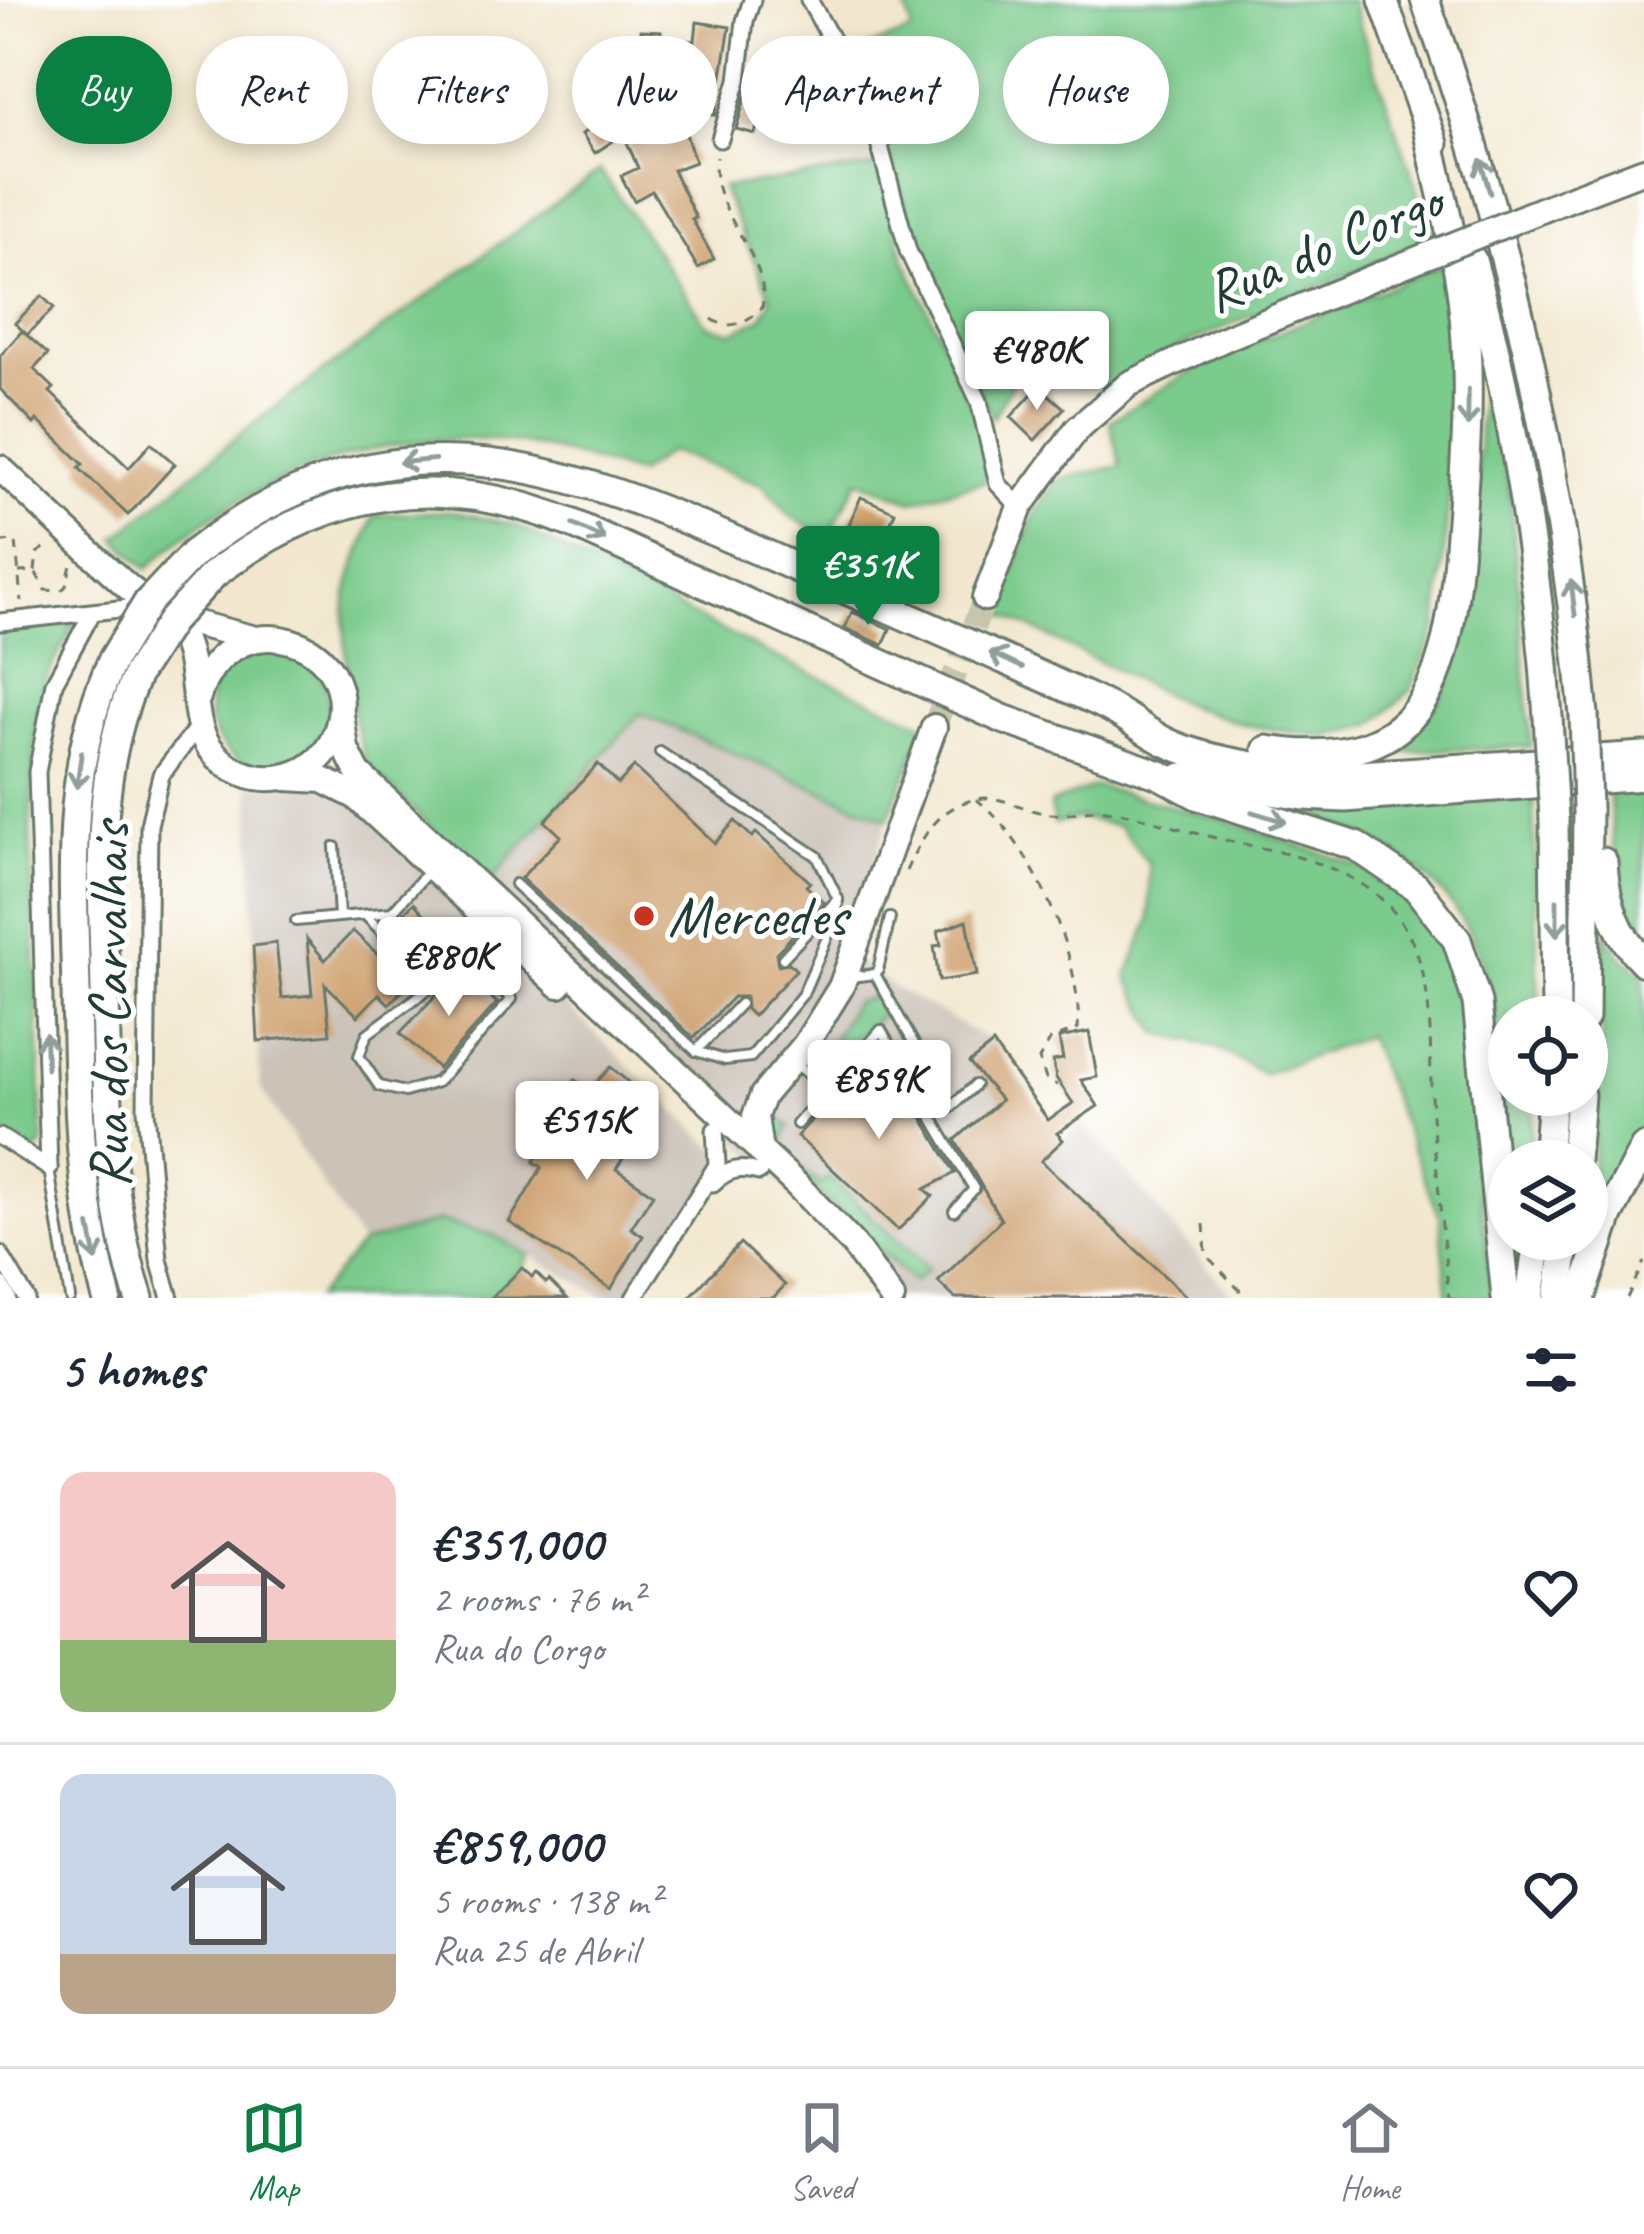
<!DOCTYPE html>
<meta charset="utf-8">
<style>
:root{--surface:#fff;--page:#f6f6f7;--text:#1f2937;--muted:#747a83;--line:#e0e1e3;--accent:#0b8043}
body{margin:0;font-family:Caveat,sans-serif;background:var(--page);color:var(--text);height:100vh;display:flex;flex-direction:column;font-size:45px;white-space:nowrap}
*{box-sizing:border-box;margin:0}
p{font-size:39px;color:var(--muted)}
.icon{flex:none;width:66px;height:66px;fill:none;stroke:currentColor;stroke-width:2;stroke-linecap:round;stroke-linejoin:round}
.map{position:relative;height:1298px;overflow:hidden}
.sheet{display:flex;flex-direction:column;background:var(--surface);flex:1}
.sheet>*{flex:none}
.hud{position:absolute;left:36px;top:36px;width:1572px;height:108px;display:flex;gap:24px}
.controls{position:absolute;left:1488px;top:996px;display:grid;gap:24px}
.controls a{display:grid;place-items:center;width:120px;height:120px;border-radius:50%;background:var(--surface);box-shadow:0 6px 18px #0003;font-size:60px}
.price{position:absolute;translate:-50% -102px;padding:0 27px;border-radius:12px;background:#fff;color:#222;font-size:39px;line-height:78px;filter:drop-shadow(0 3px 6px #0008)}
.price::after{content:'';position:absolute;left:50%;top:72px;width:36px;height:27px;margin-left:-18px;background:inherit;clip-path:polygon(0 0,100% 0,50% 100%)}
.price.on{background:var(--accent);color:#fff}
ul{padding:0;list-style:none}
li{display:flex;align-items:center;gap:36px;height:300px;padding:0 60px}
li+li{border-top:3px solid var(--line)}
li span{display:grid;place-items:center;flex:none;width:336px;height:240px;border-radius:24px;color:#555}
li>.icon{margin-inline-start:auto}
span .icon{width:144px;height:144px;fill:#fffc;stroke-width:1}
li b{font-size:51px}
h2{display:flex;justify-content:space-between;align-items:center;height:144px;padding:0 60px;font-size:51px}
.pill{padding:0 42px;border-radius:54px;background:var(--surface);box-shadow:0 6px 18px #0003;font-size:42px;line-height:108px}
.pill.on{background:var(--accent);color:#fff}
.tab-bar{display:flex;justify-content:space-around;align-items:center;height:168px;border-top:3px solid var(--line);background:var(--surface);font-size:33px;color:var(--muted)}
.tab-bar a{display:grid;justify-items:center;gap:6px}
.tab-bar .on{color:var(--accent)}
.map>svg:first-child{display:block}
</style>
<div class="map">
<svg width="1644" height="1298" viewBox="0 0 1644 1298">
<rect width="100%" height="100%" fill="#fff"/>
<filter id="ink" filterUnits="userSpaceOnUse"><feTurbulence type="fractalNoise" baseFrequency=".00833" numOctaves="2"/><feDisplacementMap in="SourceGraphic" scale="24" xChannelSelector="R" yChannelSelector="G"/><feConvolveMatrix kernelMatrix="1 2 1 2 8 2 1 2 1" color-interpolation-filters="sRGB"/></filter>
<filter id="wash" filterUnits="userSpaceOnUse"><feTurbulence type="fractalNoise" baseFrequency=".004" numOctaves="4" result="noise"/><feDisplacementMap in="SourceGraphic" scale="48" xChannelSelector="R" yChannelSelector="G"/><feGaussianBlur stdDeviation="2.7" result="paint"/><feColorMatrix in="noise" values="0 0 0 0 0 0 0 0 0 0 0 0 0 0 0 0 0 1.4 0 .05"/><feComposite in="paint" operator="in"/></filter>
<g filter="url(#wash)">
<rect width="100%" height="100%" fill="#f2e7ce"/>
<g fill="#cbc2b8">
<path d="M 640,713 L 888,819 L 845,952 L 893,987 L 993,1042 L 1063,1140 L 1083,1124 L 1235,1298 L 897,1298 L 483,888 Z"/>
<path d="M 250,785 L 321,786 L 353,801 L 727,1160 L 639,1298 L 607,1298 L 493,1235 L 439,1221 L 361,1244 L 260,1088 Z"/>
</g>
<g fill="#7acb8c" stroke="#4c8460" stroke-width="3">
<path d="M 904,0 L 1351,0 L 1434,237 L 1181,346 L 1104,394 L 1090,366 L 1066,355 L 1038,357 L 1019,371 L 993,418 L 929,288 L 884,133 L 850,54 L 913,31 Z"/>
<path d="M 877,166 L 905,260 L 980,422 L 989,480 L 912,501 L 858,480 L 828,537 L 792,517 L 762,484 L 669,451 L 638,474 C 591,461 543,444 494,440 C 372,432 233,483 147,569 L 116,538 L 255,422 L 600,170 L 707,325 L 732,332 L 762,318 L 771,298 L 722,188 Z"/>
<path d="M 1445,264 L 1456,355 L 1453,456 L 1437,627 L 1410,691 L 1372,725 L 1325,737 L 1245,725 L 1184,704 L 997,611 L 1036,512 L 1059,479 L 1121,466 L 1110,421 L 1206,362 Z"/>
<path d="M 1486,360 L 1511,501 L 1531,747 L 1378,752 C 1399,736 1426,721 1440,698 C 1479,636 1478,441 1481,362 Z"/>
<path d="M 450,511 L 515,525 L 766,653 L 926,725 L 888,819 L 640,713 L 488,883 L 368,765 C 352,730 340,635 347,596 C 351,569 366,541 374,515 Z"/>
<path d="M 75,623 L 46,679 L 36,722 L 30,831 L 43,1145 L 35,1152 L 0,1133 L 0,630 Z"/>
<circle cx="269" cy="708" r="60"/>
<path d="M 1095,786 L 1224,820 L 1357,865 L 1404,893 L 1449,958 L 1465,1042 L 1492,1298 L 1448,1298 L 1440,1217 L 1367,1036 L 1264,1074 L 1213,1046 L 1159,1034 L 1127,977 L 1150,920 L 1149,864 L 1119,826 L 1079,818 L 1054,824 L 1050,804 Z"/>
<path d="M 1644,787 L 1644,948 L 1618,901 L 1609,789 Z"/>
<path d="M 1533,796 L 1539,1017 L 1509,1017 L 1509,1095 L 1535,1095 L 1529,1161 L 1509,1161 L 1509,1239 L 1519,1239 L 1515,1271 C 1471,1076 1563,905 1318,817 L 1318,812 Z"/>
<path d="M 1604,932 L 1619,954 L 1644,975 L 1644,1129 L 1587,1250 L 1581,1254 L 1583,1239 L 1587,1239 L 1602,1034 Z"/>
<path d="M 875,997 L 884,1011 L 829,1066 L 836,1075 L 824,1077 L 815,1070 L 855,1002 Z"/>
<path d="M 775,1113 L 789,1126 C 771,1157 799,1166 821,1185 L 828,1177 L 928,1269 L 913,1282 L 776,1153 L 769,1131 Z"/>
<path d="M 439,1221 L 493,1235 L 529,1255 L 522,1268 L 491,1298 L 315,1298 L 361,1244 Z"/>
</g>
<g id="blocks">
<g fill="#cd9f6c">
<path d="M 697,22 L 730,27 L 715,115 L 676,111 L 650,91 L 671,63 L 639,61 L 641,30 L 661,31 L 660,40 L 695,41 Z"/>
<path d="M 93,39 L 116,67 L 97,82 L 93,77 L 58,106 L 42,86 Z"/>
<path d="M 816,51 L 831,83 L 781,107 L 765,75 Z"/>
<path d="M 747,91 L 766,96 L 755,134 L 736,129 Z"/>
<path d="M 664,111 L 685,131 L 695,162 L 673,170 L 696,218 L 692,219 L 714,259 L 698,268 L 652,191 L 634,201 L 621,176 L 638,168 L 621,128 Z"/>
<path d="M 600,122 L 613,141 L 595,153 L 582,134 Z"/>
<path d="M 42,296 L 54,308 L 27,335 L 15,323 Z"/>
<path d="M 22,331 L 48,354 L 34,369 L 54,388 L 50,392 L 129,468 L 151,443 L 175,464 L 128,515 L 79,468 L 83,464 L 37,420 L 34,424 L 0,389 L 0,356 Z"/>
<path d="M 1039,386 L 1064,408 L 1035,440 L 1011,417 Z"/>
<path d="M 861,497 L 895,512 L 880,546 L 846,531 Z"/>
<path d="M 852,612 L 890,629 L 883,645 L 845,628 Z"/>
<path d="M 598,764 L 618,784 L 634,767 L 715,843 L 735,821 L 752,837 L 756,833 L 810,882 L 806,886 L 824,902 L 776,953 L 778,965 L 789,963 L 796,970 L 753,1016 L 746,1009 L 745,997 L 733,997 L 694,1038 L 521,878 L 561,836 L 545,821 Z"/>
<path d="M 414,903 L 446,938 L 436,948 L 450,963 L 437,972 L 391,925 Z"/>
<path d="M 967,920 L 977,975 L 939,981 L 934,946 L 941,945 L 938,931 Z"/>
<path d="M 353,931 L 409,984 L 389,1004 L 379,994 L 358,1016 L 325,984 L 330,1034 L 258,1041 L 253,946 L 276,943 L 282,998 L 312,995 L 307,939 L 325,960 Z"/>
<path d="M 465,973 L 497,1003 L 438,1068 L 400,1033 L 439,992 Z"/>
<path d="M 1089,1032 L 1097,1077 L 1081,1080 L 1098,1106 L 1057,1133 L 1063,1140 L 1041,1161 L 1188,1298 L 955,1298 L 938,1282 L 1001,1220 L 955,1140 L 1001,1100 L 969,1063 L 993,1044 L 1048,1120 L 1073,1103 L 1056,1078 L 1053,1061 L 1063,1059 L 1059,1038 Z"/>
<path d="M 880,1046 L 955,1173 L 925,1189 L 933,1196 L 898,1230 L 797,1136 Z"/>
<path d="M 611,1067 L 628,1082 L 609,1103 L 644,1127 L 616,1169 L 653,1194 L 631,1228 L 643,1236 L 611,1289 L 509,1222 L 542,1167 L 534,1162 L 561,1103 L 558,1100 L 575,1080 L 589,1090 Z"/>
<path d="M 740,1243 L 785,1285 L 773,1298 L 689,1298 Z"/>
<path d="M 522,1268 L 532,1277 L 536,1273 L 546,1283 L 549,1280 L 567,1298 L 491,1298 Z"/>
</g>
</g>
</g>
<g filter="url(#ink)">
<use href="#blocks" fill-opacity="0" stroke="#69786a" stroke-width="3"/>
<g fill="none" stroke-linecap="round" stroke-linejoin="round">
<path stroke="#c8c5af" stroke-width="24" stroke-dasharray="24 12" stroke-linecap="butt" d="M 934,727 L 985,598"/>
<g stroke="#69786a" stroke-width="14">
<g id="service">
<path d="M 335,847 L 339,917"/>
<path d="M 515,884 L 696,1051 L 725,1060 L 751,1057 L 803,994 L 837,914 L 838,899 L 817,856 L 660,752"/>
<path d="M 366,916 L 415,964"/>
<path d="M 296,921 L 392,912 L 427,873"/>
<path d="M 783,958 L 838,899"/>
<path d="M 481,971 L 468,960 L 367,1034 L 359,1056 L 379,1086 L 405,1092 L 437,1082 L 512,999 L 481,971 L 504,936"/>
<path d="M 875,974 L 950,1108 L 975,1085"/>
<path d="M 851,977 L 875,974 L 878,970 L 890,918"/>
<path d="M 696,1051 L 740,1004"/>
<path d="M 793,1061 L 826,1090"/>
<path d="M 797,1124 L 881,1030 L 974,1189 L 954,1211"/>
<path d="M 49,1169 L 70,1298"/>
</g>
</g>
<g stroke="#69786a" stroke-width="21">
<g id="minor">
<path d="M 809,0 L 860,90 L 875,128 L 908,251 L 979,401 L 998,484 L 1020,507"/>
<path d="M 720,139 L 738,80 L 745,21 L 752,0"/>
<path d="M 0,622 L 146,606"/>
<path d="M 0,1137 L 49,1168"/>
<path d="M 49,1168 L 37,772 L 54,683 L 92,613"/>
<path d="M 713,1183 C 728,1169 739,1167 759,1172"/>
<path d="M 0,1254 L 26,1298"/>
<path d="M 0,1284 L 8,1298"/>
<path d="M 170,1298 L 159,1260 L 146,1110 L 149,825 L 161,775 L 199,725"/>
<path d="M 634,1298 L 717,1165 L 715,1130"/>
</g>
</g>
<g stroke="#69786a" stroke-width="30">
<g id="primary">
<path d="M 1576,196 L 1644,170"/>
<path d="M 0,468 C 42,507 84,548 127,586 C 143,600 171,617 181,635 C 200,669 188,719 211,749 C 244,794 317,786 336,732 C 368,641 230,593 198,697"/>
<path d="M 985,598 L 1020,507 L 1077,429 L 1129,384 L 1228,337 L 1396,268"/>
<path d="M 168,602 L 193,623 L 252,638"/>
<path d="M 341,714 L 346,749 L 358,773 L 797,1185 L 853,1244 L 892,1298"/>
<path d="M 286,778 L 323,780 L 355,796 L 559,985"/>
<path d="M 760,1151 L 755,1116 L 763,1095 L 805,1045 L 841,987 L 934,727"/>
</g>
</g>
<g stroke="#69786a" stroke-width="33">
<g id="motorway">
<path d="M 1383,0 L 1434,144"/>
<path d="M 1425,0 C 1509,232 1562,469 1584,715"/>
<path d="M 1472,260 C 1513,409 1538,563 1548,717"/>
<path d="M 193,554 C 398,393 576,469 788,564 C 877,604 966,642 1054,682 C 1073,691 1093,699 1112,709 C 1131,719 1147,733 1166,742 C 1211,764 1295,773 1344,776 L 1644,756"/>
<path d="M 213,575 C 326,488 440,469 573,524 L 1003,719 L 1160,775 L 1199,796 L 1356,846 L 1416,887 L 1457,940 L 1477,1002 L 1506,1298"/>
<path d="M 138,672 C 93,773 102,880 105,989 C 107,1093 106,1197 139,1298"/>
<path d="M 1267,750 C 1434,776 1450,666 1460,534 C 1466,455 1472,376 1462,297 C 1455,240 1438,184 1427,127"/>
<path d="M 1182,777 L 1304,796 L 1345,798 L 1644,776"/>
<path d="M 1554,819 L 1556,1017"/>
<path d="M 1603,862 C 1605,901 1616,935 1644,962"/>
<path d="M 1585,1017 L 1587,808"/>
<path d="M 1547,1161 L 1552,1095"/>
<path d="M 1575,1161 L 1580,1095"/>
<path d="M 107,1298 C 78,1197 78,1094 76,990 C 73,876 64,765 113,659"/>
<path d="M 1530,1298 L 1538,1239"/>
<path d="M 1558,1298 L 1566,1239"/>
<path d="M 1581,1298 L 1609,1215 L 1644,1148"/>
</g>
</g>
<g stroke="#69786a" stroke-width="3" stroke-dasharray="9 9" stroke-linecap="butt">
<path d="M 712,319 C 730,332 746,322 762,308 C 772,255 707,212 716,157"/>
<path d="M 0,542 L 16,541 L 21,601"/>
<path d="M 35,571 L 37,553 L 50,544"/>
<path d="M 19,572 L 35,571 L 45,590 L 61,591 L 66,586 L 71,565"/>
<path d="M 976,799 C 1032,841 1083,960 1078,1029 L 1051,1039 L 1039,1059 L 1046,1079 L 1057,1085"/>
<path d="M 906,871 C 920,840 937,809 972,800 C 1000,792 1024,812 1051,814 C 1070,816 1088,808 1106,810 C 1139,814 1171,827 1203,835 C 1272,852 1365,860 1405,928 C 1438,984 1428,1054 1432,1116 C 1437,1177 1443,1237 1449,1298"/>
<path d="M 1204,1224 L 1206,1255 L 1247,1298"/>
<path d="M 1627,1298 L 1644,1262"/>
</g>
<use href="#service" stroke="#fff" stroke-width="8"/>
<use href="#minor" stroke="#fff" stroke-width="15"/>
<use href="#primary" stroke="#fff" stroke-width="24"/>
<use href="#motorway" stroke="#fff" stroke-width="27"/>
<g stroke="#69786a" stroke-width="30" stroke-linecap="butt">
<path id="primary-bridge" d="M 1396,268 L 1576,196"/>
</g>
<g stroke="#69786a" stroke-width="33" stroke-linecap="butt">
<g id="motorway-bridge">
<path d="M 113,659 L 148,602 L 193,554"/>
<path d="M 138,672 L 171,621 L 213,575"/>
<path d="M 1584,715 L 1587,808"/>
<path d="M 1548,717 L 1554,819"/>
</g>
</g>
<use href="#primary-bridge" stroke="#fff" stroke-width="24"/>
<use href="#motorway-bridge" stroke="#fff" stroke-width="27"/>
</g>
<defs><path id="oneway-shaft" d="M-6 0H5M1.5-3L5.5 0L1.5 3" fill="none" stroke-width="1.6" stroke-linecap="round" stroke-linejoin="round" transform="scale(3)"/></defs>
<g stroke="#8f9e9a">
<use href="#oneway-shaft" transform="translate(1485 176) rotate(-106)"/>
<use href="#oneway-shaft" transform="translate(1468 408) rotate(91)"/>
<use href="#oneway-shaft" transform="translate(417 461) rotate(175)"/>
<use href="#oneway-shaft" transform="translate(589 532) rotate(25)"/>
<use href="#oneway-shaft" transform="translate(1573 598) rotate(-97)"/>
<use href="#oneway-shaft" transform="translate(1006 660) rotate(-155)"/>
<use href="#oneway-shaft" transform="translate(79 770) rotate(98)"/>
<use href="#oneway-shaft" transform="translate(1269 817) rotate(17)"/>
<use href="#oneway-shaft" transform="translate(1557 918) rotate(90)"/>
<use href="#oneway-shaft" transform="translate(46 1051) rotate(-92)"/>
<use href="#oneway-shaft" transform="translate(93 1243) rotate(79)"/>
</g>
</g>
<circle fill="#c8321e" stroke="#fff" stroke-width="4.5" cx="644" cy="916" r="12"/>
<g text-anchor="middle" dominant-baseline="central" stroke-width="10" stroke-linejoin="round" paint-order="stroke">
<g font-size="57" fill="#1f3d34" stroke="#fff">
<text transform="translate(1323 246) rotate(-23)">Rua do Corgo</text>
<text transform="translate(109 1005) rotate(-90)">Rua dos Carvalhais</text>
</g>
<g font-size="57" fill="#1f3d34" stroke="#fff" text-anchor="start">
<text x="668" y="916">Mercedes</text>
</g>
</g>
</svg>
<div class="controls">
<a><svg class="icon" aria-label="locate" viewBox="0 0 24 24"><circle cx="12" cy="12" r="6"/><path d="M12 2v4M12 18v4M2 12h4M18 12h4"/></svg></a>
<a><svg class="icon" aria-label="layers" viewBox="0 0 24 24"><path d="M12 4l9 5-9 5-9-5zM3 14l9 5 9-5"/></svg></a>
</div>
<b class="price" style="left:1037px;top:413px">€480K</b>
<b class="price on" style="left:868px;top:628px">€351K</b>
<b class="price" style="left:449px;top:1019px">€880K</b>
<b class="price" style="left:879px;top:1142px">€859K</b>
<b class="price" style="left:587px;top:1183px">€515K</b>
<div class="hud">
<a class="pill on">Buy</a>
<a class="pill">Rent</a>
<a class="pill">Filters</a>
<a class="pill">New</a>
<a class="pill">Apartment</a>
<a class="pill">House</a>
</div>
</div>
<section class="sheet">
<h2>5 homes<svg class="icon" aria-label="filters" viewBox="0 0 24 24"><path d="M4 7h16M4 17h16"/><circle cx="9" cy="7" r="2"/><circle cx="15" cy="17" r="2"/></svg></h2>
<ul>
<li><span style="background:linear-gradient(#f6c9c9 70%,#8fb573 0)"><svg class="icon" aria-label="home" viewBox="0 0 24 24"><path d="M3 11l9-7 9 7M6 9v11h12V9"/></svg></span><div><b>€351,000</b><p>2 rooms · 76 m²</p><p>Rua do Corgo</p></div><svg class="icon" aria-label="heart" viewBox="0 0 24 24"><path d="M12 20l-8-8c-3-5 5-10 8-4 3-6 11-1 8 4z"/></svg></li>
<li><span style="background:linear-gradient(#c9d6e8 75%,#b9a48a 0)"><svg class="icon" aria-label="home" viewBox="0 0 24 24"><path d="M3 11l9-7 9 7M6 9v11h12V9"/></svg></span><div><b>€859,000</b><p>5 rooms · 138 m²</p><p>Rua 25 de Abril</p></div><svg class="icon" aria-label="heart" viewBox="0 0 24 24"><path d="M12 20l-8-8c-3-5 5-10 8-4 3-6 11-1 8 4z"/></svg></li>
</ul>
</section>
<nav class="tab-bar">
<a class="on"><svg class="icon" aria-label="map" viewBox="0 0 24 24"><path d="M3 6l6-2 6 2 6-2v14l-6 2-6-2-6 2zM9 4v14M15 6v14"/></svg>Map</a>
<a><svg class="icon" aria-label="saved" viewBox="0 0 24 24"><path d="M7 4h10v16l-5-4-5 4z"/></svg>Saved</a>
<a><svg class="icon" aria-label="home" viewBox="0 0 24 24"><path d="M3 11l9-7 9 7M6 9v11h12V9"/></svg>Home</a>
</nav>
